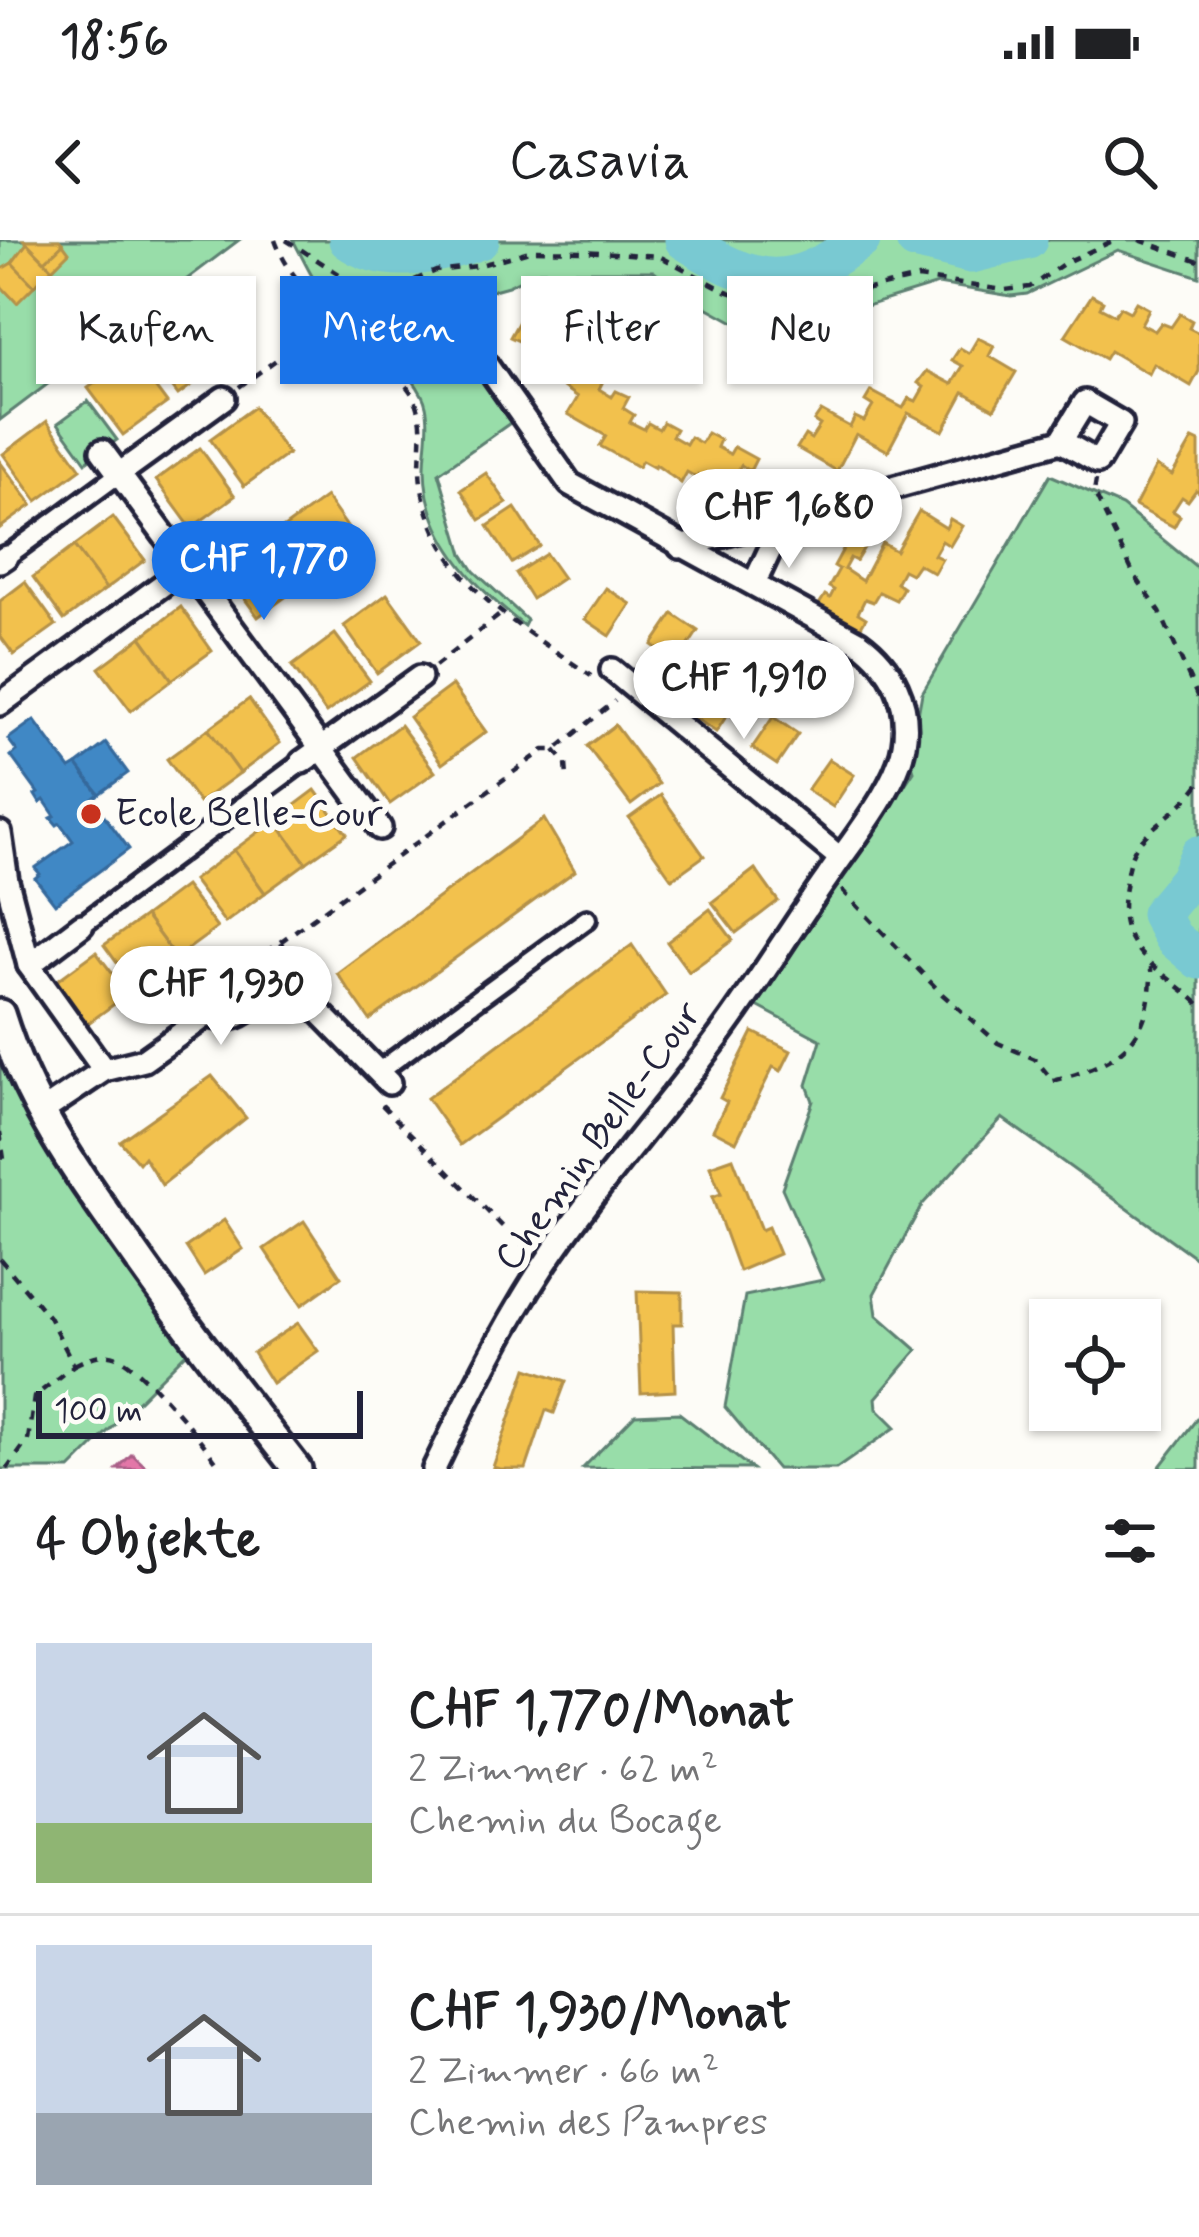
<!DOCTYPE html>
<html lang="de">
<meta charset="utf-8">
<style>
:root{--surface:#fff;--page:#f6f6f6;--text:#202124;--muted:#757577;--line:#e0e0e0;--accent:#1a73e8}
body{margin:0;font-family:Mynerve,sans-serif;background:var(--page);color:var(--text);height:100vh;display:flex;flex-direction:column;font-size:45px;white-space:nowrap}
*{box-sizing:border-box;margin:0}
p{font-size:39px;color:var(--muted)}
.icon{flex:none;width:66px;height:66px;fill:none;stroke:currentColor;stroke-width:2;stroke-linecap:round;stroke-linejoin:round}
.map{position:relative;height:1229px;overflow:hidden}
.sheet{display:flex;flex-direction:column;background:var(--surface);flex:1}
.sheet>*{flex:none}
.guide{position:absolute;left:36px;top:36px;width:1128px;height:108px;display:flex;gap:24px}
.tools{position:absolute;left:1029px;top:1059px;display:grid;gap:24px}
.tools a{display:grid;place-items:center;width:132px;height:132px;border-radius:0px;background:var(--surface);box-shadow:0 3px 9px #0004;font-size:60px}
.scale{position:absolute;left:36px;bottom:30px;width:327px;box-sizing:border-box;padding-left:12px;border:6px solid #22223b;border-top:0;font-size:33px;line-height:42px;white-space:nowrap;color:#22223b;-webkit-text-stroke:9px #fdfcf7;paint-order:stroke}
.price{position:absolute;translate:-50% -102px;padding:0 27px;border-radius:42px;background:#fff;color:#222;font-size:39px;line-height:78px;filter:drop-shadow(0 3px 6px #0008)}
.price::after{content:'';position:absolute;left:50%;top:72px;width:36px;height:27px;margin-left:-18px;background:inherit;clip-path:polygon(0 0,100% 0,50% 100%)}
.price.selected{background:var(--accent);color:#fff}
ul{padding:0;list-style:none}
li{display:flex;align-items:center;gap:36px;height:300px;padding:0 36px}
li+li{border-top:3px solid var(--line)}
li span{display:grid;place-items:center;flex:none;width:336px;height:240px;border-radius:0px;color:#555}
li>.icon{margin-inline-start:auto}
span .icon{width:144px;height:144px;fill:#fffc;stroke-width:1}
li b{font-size:51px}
h2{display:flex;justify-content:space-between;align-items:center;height:144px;padding:0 36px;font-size:51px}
.chip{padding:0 42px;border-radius:0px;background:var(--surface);box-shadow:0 3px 9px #0004;font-size:42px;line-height:108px}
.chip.selected{background:var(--accent);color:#fff}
.status{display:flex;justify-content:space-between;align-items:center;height:84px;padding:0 60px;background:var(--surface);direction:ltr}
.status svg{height:33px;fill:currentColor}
header{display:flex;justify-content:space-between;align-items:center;height:156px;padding:0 36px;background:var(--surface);font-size:54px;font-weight:600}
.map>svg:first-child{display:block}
</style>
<div class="status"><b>18:56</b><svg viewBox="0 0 49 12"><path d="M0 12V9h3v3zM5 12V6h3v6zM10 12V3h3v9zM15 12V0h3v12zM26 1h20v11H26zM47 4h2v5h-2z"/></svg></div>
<header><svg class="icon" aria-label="back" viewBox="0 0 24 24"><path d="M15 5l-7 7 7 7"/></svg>Casavia<svg class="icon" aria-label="search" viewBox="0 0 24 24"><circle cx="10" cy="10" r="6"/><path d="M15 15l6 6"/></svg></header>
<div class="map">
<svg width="1199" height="1229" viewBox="0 0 1199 1229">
<rect width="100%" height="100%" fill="#fdfcf7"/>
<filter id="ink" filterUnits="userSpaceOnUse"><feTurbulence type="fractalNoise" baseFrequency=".00833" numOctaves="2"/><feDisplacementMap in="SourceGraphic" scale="24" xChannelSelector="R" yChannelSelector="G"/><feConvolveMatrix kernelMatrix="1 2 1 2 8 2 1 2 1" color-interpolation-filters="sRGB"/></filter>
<g filter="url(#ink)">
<g fill="#98dda9" stroke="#5d8072" stroke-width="3">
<path d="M 0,0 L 239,0 L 0,180 Z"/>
<path d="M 293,0 L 1199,0 L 1199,37 L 1118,10 L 1027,54 L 1011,56 L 938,44 L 815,82 L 750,91 L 681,53 L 653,31 L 539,31 L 508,46 L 436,66 L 513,181 L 439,233 L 463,314 L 474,331 L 527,380 L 524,386 C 474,346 425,297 425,228 C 425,205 433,176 422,155 C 400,113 354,92 325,56 C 312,40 303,18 293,0 Z"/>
<path d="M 88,161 L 117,200 L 86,222 L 58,183 Z"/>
<path d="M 1050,235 L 1122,266 L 1199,329 L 1199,1020 L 1002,878 L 922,965 L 874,1054 L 877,1075 L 917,1110 L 876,1158 L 877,1168 L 896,1187 L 836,1229 L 777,1229 L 725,1167 L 745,1056 L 823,1040 L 782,948 L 813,861 L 807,845 L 821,800 L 757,766 L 914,531 L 910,519 L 922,453 Z"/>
<path d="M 0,822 L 78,949 L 188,1111 L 70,1229 L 0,1229 Z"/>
<path d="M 679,1173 L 752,1229 L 583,1228 L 635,1175 Z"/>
<path d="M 1199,1176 L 1199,1229 L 1158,1229 Z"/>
</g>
<g fill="#f2c14e" stroke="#b49148" stroke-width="3">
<path d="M 24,0 L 59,0 L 63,4 L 45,21 Z"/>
<path d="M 27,3 L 52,29 L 34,46 L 12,23 Z"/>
<path d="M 63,4 L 69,12 L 52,29 L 45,21 Z"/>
<path d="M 12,23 L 34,46 L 17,63 L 0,45 L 0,30 Z"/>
<path d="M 1092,55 L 1103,61 L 1100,67 L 1115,75 L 1120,67 L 1130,72 L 1136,62 L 1149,69 L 1141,84 L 1155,91 L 1161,83 L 1171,87 L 1180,74 L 1192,81 L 1189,88 L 1199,93 L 1199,131 L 1191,146 L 1154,124 L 1149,134 L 1110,111 L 1105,119 L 1065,96 Z"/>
<path d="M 532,58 L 545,66 L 541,73 L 555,80 L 559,73 L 571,80 L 561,97 L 574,104 L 570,111 L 584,119 L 588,112 L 600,119 L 590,136 L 602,143 L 599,149 L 612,157 L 616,151 L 629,157 L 623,168 L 634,175 L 630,182 L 644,189 L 648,183 L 659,189 L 663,182 L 676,189 L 672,196 L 686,204 L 690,197 L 701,203 L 707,193 L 720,200 L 717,207 L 730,214 L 734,207 L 756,219 L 750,231 L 741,225 L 725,254 L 698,235 L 697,238 L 687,232 L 681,243 L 656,225 L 655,228 L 642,221 L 638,227 L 600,206 L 606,196 L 568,174 L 578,157 L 554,140 L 552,143 L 539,136 L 549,119 L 541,111 L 510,97 Z"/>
<path d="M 187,76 L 222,123 L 178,155 L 143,108 Z"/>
<path d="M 978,98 L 994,106 L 989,116 L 1016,132 L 994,169 L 964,152 L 943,191 L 908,173 L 888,211 L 856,194 L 837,231 L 797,208 L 805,195 L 811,199 L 820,185 L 814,181 L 821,171 L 850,187 L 855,177 L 864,181 L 873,166 L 865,161 L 871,151 L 903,168 L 909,158 L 916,161 L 924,147 L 918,143 L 927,131 L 952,144 L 963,126 L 952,120 L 960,108 L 969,113 Z"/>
<path d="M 132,116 L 167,163 L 123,195 L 88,148 Z"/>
<path d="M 254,167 L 288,214 L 244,246 L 210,199 Z"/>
<path d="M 47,181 L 81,229 L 37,261 L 3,214 Z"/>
<path d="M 1193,199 L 1199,202 L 1199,252 L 1196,250 L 1188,261 L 1182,257 L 1173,271 L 1180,276 L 1174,287 L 1135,266 L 1156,226 L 1172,235 Z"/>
<path d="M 200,208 L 235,256 L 191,288 L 156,240 Z"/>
<path d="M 0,222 L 32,265 L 0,288 Z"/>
<path d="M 486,233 L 507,263 L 480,280 L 461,250 Z"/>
<path d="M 326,257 L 359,304 L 311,339 L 277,293 Z"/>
<path d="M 515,268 L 540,306 L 512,323 L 488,286 Z"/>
<path d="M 919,271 L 946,288 L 950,279 L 962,286 L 950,306 L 942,301 L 934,315 L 942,319 L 934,333 L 918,324 L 911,334 L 903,330 L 896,343 L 903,348 L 896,360 L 879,352 L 873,362 L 865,359 L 858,373 L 866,378 L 859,390 L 818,366 L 825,355 L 830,358 L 834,350 L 829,347 L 839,329 L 834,326 L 855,287 L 867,293 L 860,304 L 865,306 L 856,321 L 850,318 L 844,329 L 862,341 L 882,303 L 896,311 Z"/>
<path d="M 113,277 L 145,320 L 106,349 L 74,306 Z"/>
<path d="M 269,300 L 302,345 L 258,377 L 225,332 Z"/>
<path d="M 74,306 L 106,349 L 64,380 L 33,337 Z"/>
<path d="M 546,314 L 563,338 L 532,359 L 516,333 Z"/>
<path d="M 25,342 L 56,385 L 14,415 L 0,396 L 0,361 Z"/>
<path d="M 606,348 L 631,364 L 610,396 L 585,379 Z"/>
<path d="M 387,354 L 421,401 L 377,433 L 344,386 Z"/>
<path d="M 181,367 L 212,411 L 172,440 L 141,397 Z"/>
<path d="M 673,374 L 698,391 L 677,423 L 652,405 Z"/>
<path d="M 335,394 L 370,441 L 326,473 L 292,426 Z"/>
<path d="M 141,397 L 172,440 L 131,471 L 99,428 Z"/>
<path d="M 712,443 L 737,460 L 716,492 L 691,475 Z"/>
<path d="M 452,445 L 486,492 L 442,524 L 409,477 Z"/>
<path d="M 249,459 L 280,503 L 240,533 L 208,489 Z"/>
<path d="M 773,477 L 798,494 L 777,525 L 752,508 Z"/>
<path d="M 400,485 L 435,532 L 390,564 L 357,517 Z"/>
<path d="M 615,485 L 659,544 L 631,565 L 587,506 Z"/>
<path d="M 208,489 L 240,533 L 199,563 L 167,519 Z"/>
<path d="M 829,519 L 854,535 L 833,567 L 807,550 Z"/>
<path d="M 315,550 L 347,594 L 306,623 L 275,580 Z"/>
<path d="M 661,555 L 704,616 L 672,639 L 629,578 Z"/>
<path d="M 544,579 L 575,631 L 370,780 L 337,733 Z"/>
<path d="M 275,580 L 306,623 L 265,653 L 234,610 Z"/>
<path d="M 234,610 L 265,653 L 225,683 L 193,640 Z"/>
<path d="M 755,629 L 778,661 L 736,693 L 712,662 Z"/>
<path d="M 185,646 L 217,688 L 176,718 L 145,676 Z"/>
<path d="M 710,669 L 733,700 L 689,732 L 667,702 Z"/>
<path d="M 145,676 L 176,718 L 136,749 L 104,705 Z"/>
<path d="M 632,705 L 666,755 L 460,905 L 427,858 Z"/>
<path d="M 276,709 L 289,729 L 234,769 L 221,749 Z"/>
<path d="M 96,712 L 128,754 L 87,784 L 55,742 Z"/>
<path d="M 753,792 L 791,811 L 781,831 L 773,827 L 736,902 L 713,890 L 727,862 L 720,858 Z"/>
<path d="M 212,836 L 246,878 L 162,945 L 144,917 L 139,923 L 120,901 Z"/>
<path d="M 733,918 L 761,990 L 768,987 L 779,1014 L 739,1031 L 712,957 L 721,954 L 710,926 Z"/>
<path d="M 224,980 L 243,1009 L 204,1035 L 186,1007 Z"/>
<path d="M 304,981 L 341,1037 L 302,1065 L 264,1009 Z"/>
<path d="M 637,1051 L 682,1052 L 682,1084 L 673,1084 L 675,1151 L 641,1153 Z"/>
<path d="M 298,1083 L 318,1111 L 272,1143 L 253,1113 Z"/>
<path d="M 527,1128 L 566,1141 L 554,1173 L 546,1170 L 526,1229 L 500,1229 L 493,1227 Z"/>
</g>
<g fill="#3f88c5" stroke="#36699c" stroke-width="3">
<path d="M 34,480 L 70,529 L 77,525 L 99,554 L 92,559 L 129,609 L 55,664 L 35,638 L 40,634 L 35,628 L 73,601 L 60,583 L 57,585 L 51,578 L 55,576 L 44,560 L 40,563 L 35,555 L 38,553 L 11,516 L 17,511 L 8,499 Z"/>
<path d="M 106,503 L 128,533 L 99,554 L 77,525 Z"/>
</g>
<path fill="#e377a8" stroke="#a95e87" stroke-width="3" d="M 132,1214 L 148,1229 L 117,1229 Z"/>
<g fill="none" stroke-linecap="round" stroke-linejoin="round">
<g stroke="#79c9d2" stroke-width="39">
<path d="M 348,0 C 385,27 440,15 480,0"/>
<path d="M 684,0 C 759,48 788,51 861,0"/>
<path d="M 915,0 L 971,14 L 1028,0"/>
<path d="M 1199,615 L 1188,640 L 1160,674 L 1173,698 L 1199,720"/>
</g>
<g stroke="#22223b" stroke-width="26">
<g id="pedestrian">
<path d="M 6,317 L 119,234"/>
<path d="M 82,685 L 302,522"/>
<path d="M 378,832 L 587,679"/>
</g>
</g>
<g stroke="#22223b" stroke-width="30">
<g id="minor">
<path d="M 102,211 L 380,588"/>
<path d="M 119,234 L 224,158"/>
<path d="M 680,307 L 1061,201 L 1098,222 L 1121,183 L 1085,162 L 1061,201"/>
<path d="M 0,321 L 6,317"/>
<path d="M 754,344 L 784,280"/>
<path d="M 612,430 L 840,618"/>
<path d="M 0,464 L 187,327"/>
<path d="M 302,522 L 420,437"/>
<path d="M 0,593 L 7,641 L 29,725 L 104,830"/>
<path d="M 29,725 L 82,685"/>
<path d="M 40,873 L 104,830 L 144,820 L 207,775 C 245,789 256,756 287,744 L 297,749 L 389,843"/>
<path d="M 434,1229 C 467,1161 500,1092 542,1028 C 595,947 661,874 719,796 C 757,745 790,690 827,638 C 851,602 898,546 904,505 C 911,463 892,426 859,402 L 570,244 L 471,103"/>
</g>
</g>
<g stroke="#22223b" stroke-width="36">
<path id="tertiary" d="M 0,774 C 28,864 75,931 130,1007 C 183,1083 240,1156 297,1229"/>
</g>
<g stroke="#22223b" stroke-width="4.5" stroke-dasharray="9 9" stroke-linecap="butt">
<path d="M 275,0 C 298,65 372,96 410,151 C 431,182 415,215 422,249 C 441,346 518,384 591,436"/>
<path d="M 286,0 L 361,48 L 385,43 L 403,45 L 436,31 L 477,26 L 533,10 L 584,11 L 659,16 L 726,51 L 779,69 L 918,38 L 1005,50 L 1030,47 L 1066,22 L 1115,0"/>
<path d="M 1139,0 L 1199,21"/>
<path d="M 239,147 L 335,77"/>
<path d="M 1096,240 L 1094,252 L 1133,333 L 1160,372 L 1199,460"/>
<path d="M 201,316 L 246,282"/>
<path d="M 435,426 L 501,374"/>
<path d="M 555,510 L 566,524 L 567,537"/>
<path d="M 1199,544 C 1179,572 1159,579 1139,603 C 1129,615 1127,631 1125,647 C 1113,712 1159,726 1199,764"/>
<path d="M 842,650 L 942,754 L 998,803 L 1035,819 L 1053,841 C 1121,822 1152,801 1151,727"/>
<path d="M 281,703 L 295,723"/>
<path d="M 212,758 L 214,750 L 544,510 L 555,510 L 615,461"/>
<path d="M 382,865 L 530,1014"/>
<path d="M 0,892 L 4,919 L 0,924"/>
<path d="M 0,1019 L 49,1077 L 74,1125 L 34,1157 L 28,1200 L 7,1229"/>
<path d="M 74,1125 C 89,1118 103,1110 119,1118 C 144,1129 206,1204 221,1229"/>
</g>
<use href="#pedestrian" stroke="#fdfcf7" stroke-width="16"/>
<use href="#minor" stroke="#fdfcf7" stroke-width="21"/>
<use href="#tertiary" stroke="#fdfcf7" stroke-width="27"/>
</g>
</g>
<circle fill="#c8321e" stroke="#fdfcf7" stroke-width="4.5" cx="91" cy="574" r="12"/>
<g text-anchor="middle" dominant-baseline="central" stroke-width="12" stroke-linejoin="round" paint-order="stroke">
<g font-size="39" fill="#22223b" stroke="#fdfcf7" text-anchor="start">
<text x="115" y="574">Ecole Belle-Cour</text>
</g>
<g font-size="39" fill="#22223b" stroke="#fdfcf7">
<text transform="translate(599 897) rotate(-54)">Chemin Belle-Cour</text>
</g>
</g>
</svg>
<div class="tools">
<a><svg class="icon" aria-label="locate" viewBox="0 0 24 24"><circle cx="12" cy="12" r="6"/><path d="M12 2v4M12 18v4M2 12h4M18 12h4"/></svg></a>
</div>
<div class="scale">100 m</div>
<b class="price" style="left:789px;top:331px">CHF 1,680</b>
<b class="price selected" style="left:264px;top:383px">CHF 1,770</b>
<b class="price" style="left:744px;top:502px">CHF 1,910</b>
<b class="price" style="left:221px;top:808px">CHF 1,930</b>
<div class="guide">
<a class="chip">Kaufen</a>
<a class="chip selected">Mieten</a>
<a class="chip">Filter</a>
<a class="chip">Neu</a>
</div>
</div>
<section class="sheet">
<h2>4 Objekte<svg class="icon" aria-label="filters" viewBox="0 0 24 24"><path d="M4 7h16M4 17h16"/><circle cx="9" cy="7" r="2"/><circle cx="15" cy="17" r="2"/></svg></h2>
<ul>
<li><span style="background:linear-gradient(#c9d6e8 75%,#8fb573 0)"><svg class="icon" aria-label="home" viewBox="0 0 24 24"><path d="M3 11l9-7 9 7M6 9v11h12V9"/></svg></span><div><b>CHF 1,770/Monat</b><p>2 Zimmer · 62 m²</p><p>Chemin du Bocage</p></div></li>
<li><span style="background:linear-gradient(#c9d6e8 70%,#9aa5b1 0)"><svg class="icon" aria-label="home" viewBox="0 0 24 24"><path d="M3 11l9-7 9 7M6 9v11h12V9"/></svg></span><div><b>CHF 1,930/Monat</b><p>2 Zimmer · 66 m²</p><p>Chemin des Pampres</p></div></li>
</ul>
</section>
